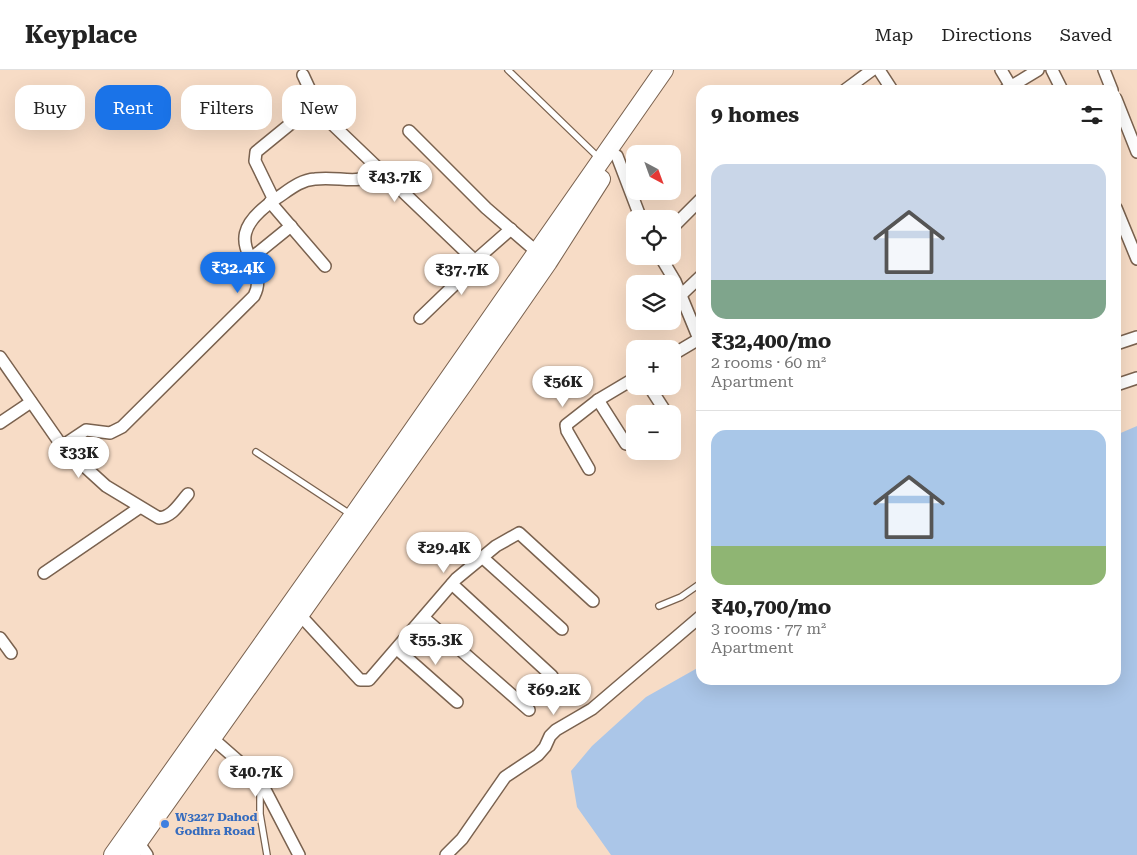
<!DOCTYPE html>
<meta charset="utf-8">
<style>
:root{--surface:#fff;--page:#f2f2f2;--text:#222;--muted:#767676;--line:#e0e0e0;--accent:#1a73e8}
body{margin:0;font-family:"Roboto Serif",serif;background:var(--page);color:var(--text);height:100vh;display:flex;flex-direction:column;font-size:19px;white-space:nowrap}
*{box-sizing:border-box;margin:0}
p{font-size:16px;color:var(--muted)}
.icon{flex:none;width:28px;height:28px;fill:none;stroke:currentColor;stroke-width:2;stroke-linecap:round;stroke-linejoin:round}
.map{position:relative;flex:1;overflow:hidden}
.drawer{position:absolute;left:696px;top:15px;width:425px;height:600px;display:flex;flex-direction:column;background:var(--surface);border-radius:15px;box-shadow:0 5px 20px #0002}
.drawer>*{flex:none}
.top-card{position:absolute;left:15px;top:15px;width:475px;height:45px;display:flex;gap:10px}
.needle{width:32px;rotate:139deg}
.tools{position:absolute;left:626px;top:75px;display:grid;gap:10px}
.tools a{display:grid;place-items:center;width:55px;height:55px;border-radius:10px;background:var(--surface);box-shadow:0 5px 20px #0002;font-size:25px}
.price{position:absolute;translate:-50% -42px;padding:0 11px;border-radius:18px;background:#fff;color:#222;font-size:16px;line-height:32px;filter:drop-shadow(0 1px 2px #0008)}
.price::after{content:'';position:absolute;left:50%;top:30px;width:15px;height:11px;margin-left:-8px;background:inherit;clip-path:polygon(0 0,100% 0,50% 100%)}
.price.on{background:var(--accent);color:#fff}
ul{padding:0;list-style:none}
li{display:grid;align-content:center;gap:10px;height:265px;padding:0 15px}
li+li{border-top:1px solid var(--line)}
li span{display:grid;place-items:center;height:155px;border-radius:15px;color:#555}
li>.icon{margin-inline-start:auto}
span .icon{width:90px;height:90px;fill:#fffc;stroke-width:1}
li b{font-size:21px}
h2{display:flex;justify-content:space-between;align-items:center;height:60px;padding:0 15px;font-size:21px}
.chip{padding:0 18px;border-radius:15px;background:var(--surface);box-shadow:0 5px 20px #0002;font-size:18px;line-height:45px}
.chip.on{background:var(--accent);color:#fff}
header{display:flex;align-items:center;gap:30px;box-sizing:border-box;height:70px;padding:0 25px;background:var(--surface);border-bottom:1px solid var(--line)}
header strong{font-size:24px}
nav{display:flex;gap:28px;margin-inline-start:auto;font-size:18px}
.map>svg:first-child{display:block}
</style>
<header>
<strong>Keyplace</strong>
<nav><a>Map</a><a>Directions</a><a>Saved</a></nav>
</header>
<div class="map">
<svg width="1137" height="785" viewBox="0 0 1137 785">
<rect width="100%" height="100%" fill="#f7dcc6"/>
<path fill="#abc6e8" d="M 1137,356 L 1137,785 L 611,785 L 577,737 L 571,701 L 592,676 L 646,627 L 701,596 L 701,610 L 1116,610 L 1116,365 Z"/>
<g fill="none" stroke-linecap="round" stroke-linejoin="round">
<g stroke="#7a624f" stroke-width="8">
<g id="lane">
<path d="M 508,0 L 600,89"/>
<path d="M 256,382 L 350,444"/>
<path d="M 659,536 L 681,527 L 701,513"/>
<path d="M 260,715 L 260,744 L 267,785"/>
</g>
</g>
<g stroke="#7a624f" stroke-width="14">
<g id="street">
<path d="M 879,0 L 892,20"/>
<path d="M 1001,0 L 1013,20"/>
<path d="M 1052,0 L 1062,20"/>
<path d="M 1104,0 L 1112,20"/>
<path d="M 303,5 L 316,33 L 331,53 L 469,185 L 473,189 L 478,188 L 511,159"/>
<path d="M 845,20 L 872,0"/>
<path d="M 1005,20 L 1038,0"/>
<path d="M 1116,29 L 1137,82"/>
<path d="M 409,61 L 486,138 L 537,182"/>
<path d="M 617,86 L 641,149"/>
<path d="M 274,130 L 255,91 L 256,82 L 316,33"/>
<path d="M 270,132 L 325,196"/>
<path d="M 1116,138 L 1137,189"/>
<path d="M 672,158 L 701,129"/>
<path d="M 660,186 L 675,211 L 701,274"/>
<path d="M 249,190 L 291,156"/>
<path d="M 681,225 L 701,206"/>
<path d="M 420,248 L 475,195 L 478,188"/>
<path d="M 1116,274 L 1137,267"/>
<path d="M 672,285 L 699,269"/>
<path d="M 0,287 L 62,376 L 106,416 L 159,448 C 172,447 179,434 188,424"/>
<path d="M 1116,315 L 1137,308"/>
<path d="M 649,316 L 667,344"/>
<path d="M 598,330 L 626,374"/>
<path d="M 0,353 L 31,332"/>
<path d="M 62,376 L 86,360 L 110,363 L 122,357 L 254,226 C 273,190 209,174 277,128 C 289,120 300,110 315,109 C 342,106 355,116 382,102"/>
<path d="M 589,399 L 567,361 L 566,355 L 598,330 L 635,308"/>
<path d="M 482,487 L 562,559"/>
<path d="M 44,503 L 139,438"/>
<path d="M 452,514 L 552,606"/>
<path d="M 300,545 L 360,610 L 369,610 L 456,509 L 496,476 L 519,463 L 593,531"/>
<path d="M 424,548 L 529,640"/>
<path d="M 0,568 L 11,583"/>
<path d="M 397,579 L 457,632"/>
<path d="M 212,668 L 260,710 L 299,785"/>
<path d="M 138,772 L 147,785"/>
<path d="M 446,785 L 462,769 L 505,707 L 538,685 L 545,677 L 550,666 L 556,660 L 592,639 L 701,546"/>
</g>
</g>
<g stroke="#7a624f" stroke-width="20">
<g id="primary">
<path d="M 113,785 L 353,446 L 664,0"/>
<path d="M 129,785 L 464,313 L 548,192 L 601,109"/>
</g>
</g>
<use href="#lane" stroke="#fff" stroke-width="5.5"/>
<use href="#street" stroke="#fff" stroke-width="11"/>
<use href="#primary" stroke="#fff" stroke-width="18"/>
</g>
<circle fill="#3f7fe0" stroke="#f7dcc6" stroke-width="2" cx="165" cy="754" r="5"/>
<g text-anchor="middle" dominant-baseline="central" stroke-width="4" stroke-linejoin="round" paint-order="stroke">
<g font-size="12" font-weight="bold" fill="#366cbe" stroke="#f7dcc6" text-anchor="start">
<text x="175" y="747">W3227 Dahod<tspan x="175" dy="14">Godhra Road</tspan></text>
</g>
</g>
</svg>
<div class="tools">
<a><svg class="needle" viewBox="-14 -14 28 28"><path d="M0-13l5 13h-10z" fill="#e53935"/><path d="M0 13l5-13h-10z" fill="#767676"/></svg></a>
<a><svg class="icon" aria-label="locate" viewBox="0 0 24 24"><circle cx="12" cy="12" r="6"/><path d="M12 2v4M12 18v4M2 12h4M18 12h4"/></svg></a>
<a><svg class="icon" aria-label="layers" viewBox="0 0 24 24"><path d="M12 4l9 5-9 5-9-5zM3 14l9 5 9-5"/></svg></a>
<a>+</a>
<a>−</a>
</div>
<b class="price" style="left:395px;top:133px">₹43.7K</b>
<b class="price on" style="left:238px;top:224px">₹32.4K</b>
<b class="price" style="left:462px;top:226px">₹37.7K</b>
<b class="price" style="left:563px;top:338px">₹56K</b>
<b class="price" style="left:79px;top:409px">₹33K</b>
<b class="price" style="left:444px;top:504px">₹29.4K</b>
<b class="price" style="left:436px;top:596px">₹55.3K</b>
<b class="price" style="left:554px;top:646px">₹69.2K</b>
<b class="price" style="left:256px;top:728px">₹40.7K</b>
<div class="top-card">
<a class="chip">Buy</a>
<a class="chip on">Rent</a>
<a class="chip">Filters</a>
<a class="chip">New</a>
</div>
<section class="drawer">
<h2>9 homes<svg class="icon" aria-label="filters" viewBox="0 0 24 24"><path d="M4 7h16M4 17h16"/><circle cx="9" cy="7" r="2"/><circle cx="15" cy="17" r="2"/></svg></h2>
<ul>
<li><span style="background:linear-gradient(#c9d6e8 75%,#7fa58c 0)"><svg class="icon" aria-label="home" viewBox="0 0 24 24"><path d="M3 11l9-7 9 7M6 9v11h12V9"/></svg></span><div><b>₹32,400/mo</b><p>2 rooms · 60 m²</p><p>Apartment</p></div></li>
<li><span style="background:linear-gradient(#a9c7e8 75%,#8fb573 0)"><svg class="icon" aria-label="home" viewBox="0 0 24 24"><path d="M3 11l9-7 9 7M6 9v11h12V9"/></svg></span><div><b>₹40,700/mo</b><p>3 rooms · 77 m²</p><p>Apartment</p></div></li>
</ul>
</section>
</div>
